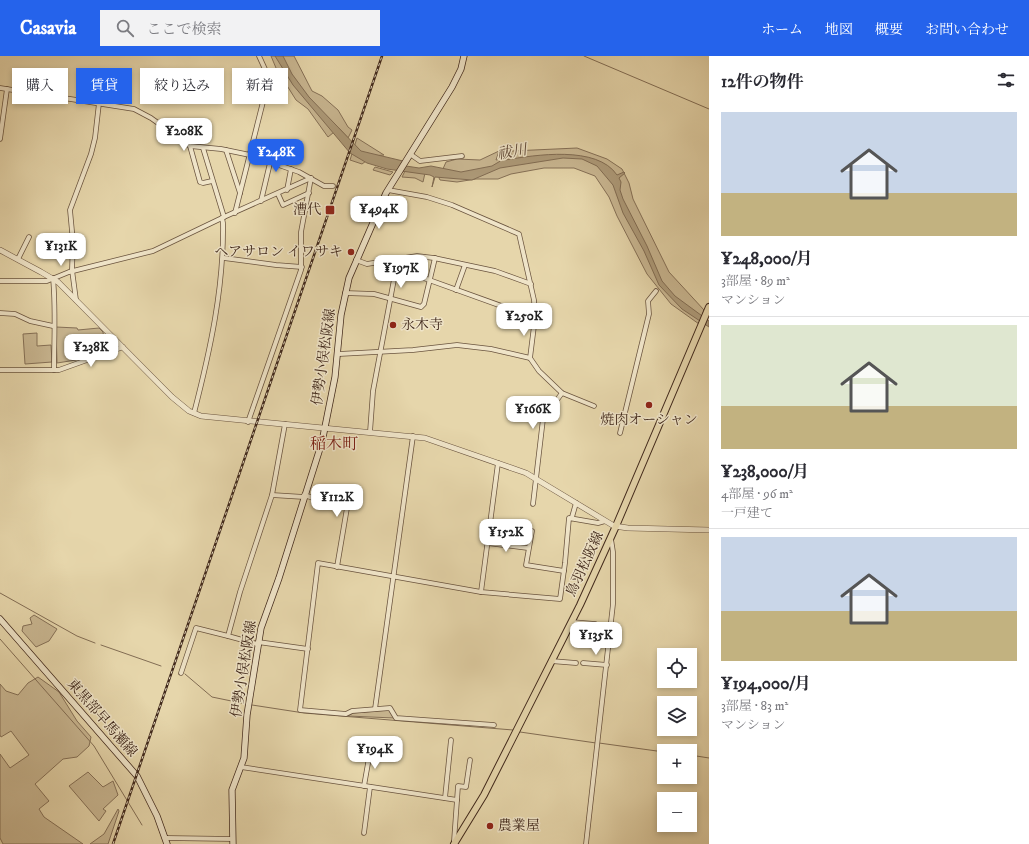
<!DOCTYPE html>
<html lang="ja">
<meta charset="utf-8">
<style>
:root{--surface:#fff;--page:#f2f2f3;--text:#2b2b33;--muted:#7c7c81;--line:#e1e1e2;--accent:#2563eb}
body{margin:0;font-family:"IM FELL DW Pica","Noto Serif JP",serif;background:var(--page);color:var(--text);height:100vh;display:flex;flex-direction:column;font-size:15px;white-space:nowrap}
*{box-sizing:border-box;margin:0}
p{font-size:13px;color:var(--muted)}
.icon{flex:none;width:22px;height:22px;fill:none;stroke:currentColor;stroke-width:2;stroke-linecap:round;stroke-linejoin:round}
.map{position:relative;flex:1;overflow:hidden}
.panel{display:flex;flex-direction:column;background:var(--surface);width:320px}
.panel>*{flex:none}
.top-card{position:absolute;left:12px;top:12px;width:380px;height:36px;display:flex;gap:8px}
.tools{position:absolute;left:657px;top:592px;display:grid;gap:8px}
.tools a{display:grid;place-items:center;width:40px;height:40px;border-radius:0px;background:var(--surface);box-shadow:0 2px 6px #0003;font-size:20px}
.price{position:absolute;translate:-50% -34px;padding:0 9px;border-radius:8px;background:#fff;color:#222;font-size:13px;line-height:26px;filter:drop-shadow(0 1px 2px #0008)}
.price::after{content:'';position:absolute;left:50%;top:24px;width:12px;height:9px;margin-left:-6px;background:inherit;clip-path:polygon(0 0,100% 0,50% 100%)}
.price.current{background:var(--accent);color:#fff}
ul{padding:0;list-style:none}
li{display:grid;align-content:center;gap:8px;height:212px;padding:0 12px}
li+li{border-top:1px solid var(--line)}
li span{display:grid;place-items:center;height:124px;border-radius:0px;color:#555}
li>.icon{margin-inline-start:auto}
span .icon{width:72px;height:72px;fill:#fffc;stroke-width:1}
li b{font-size:17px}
h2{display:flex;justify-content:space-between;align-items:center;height:48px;padding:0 12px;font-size:17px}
.tag{padding:0 14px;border-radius:0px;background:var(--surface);box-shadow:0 2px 6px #0003;font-size:14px;line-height:36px}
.tag.current{background:var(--accent);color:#fff}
header{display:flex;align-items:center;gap:24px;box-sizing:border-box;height:56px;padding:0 20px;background:var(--accent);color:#fff}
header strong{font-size:19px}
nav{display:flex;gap:22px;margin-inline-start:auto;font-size:14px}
.search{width:280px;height:36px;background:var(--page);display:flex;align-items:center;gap:10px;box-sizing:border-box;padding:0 14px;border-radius:0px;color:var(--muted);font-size:15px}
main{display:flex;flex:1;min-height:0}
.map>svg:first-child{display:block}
</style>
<header>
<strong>Casavia</strong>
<div class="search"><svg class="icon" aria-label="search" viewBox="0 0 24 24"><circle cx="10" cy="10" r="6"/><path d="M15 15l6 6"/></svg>ここで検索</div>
<nav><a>ホーム</a><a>地図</a><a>概要</a><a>お問い合わせ</a></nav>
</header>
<main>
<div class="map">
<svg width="709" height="788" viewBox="0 0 709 788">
<rect width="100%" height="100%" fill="#e6d6ab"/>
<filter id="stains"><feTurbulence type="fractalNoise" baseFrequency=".005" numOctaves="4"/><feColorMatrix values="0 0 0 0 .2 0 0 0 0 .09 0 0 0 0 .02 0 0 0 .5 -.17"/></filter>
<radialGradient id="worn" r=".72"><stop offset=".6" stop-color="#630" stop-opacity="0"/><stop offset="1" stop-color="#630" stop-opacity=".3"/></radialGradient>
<g fill="#cab893" stroke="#857057">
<path d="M 271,0 L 294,0 L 312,35 L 322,40 L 338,54 L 348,71 L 352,74 L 348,82 L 339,72 L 328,81 L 308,53 L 296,44 L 276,12 Z"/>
<path d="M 357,82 L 384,99 L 373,100 L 362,108 L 350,104 Z"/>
<path d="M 577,92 L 607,103 L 622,113 L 629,127 L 633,143 L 669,216 L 704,254 L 699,268 L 671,248 L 647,218 L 617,160 L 609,141 L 595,120 L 574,112 L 544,112 L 511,118 L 498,123 L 476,123 L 457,126 L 440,124 L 439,122 L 446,106 L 457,103 L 480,104 L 499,95 L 496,104 L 510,101 L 512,95 Z"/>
<path d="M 375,111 L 393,116 L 390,119 L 373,114 Z"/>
<path d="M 405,115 L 425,117 L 423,126 L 415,122 L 402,121 Z"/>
<path d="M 56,271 L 77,272 L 78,274 L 99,272 L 103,276 L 105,294 L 76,304 L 57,307 Z"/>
<path d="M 37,277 L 37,290 L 51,289 L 52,306 L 25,308 L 23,278 Z"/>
<path d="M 34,559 L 57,573 L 49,585 L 36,591 L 22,575 L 23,570 L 32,568 L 30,562 Z"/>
<path d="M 38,621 L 59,636 L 77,665 L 91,681 L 89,690 L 77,701 L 63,703 L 35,728 L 49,745 L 39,753 L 44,761 L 83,788 L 3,788 L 0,782 L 0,698 L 10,712 L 29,699 L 11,675 L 1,681 L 0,679 L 0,628 L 6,635 L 18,639 L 28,627 Z"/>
<path d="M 389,654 L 394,662 L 348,660 L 353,657 Z"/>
<path d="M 88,716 L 103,731 L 113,725 L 118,739 L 103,753 L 106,755 L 99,765 L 69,730 Z"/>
<path d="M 118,753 L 119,755 L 108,788 L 90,788 L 104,778 Z"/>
</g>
<path fill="#ae9b7a" stroke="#826d54" d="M 275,0 L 283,0 L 292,18 L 309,41 L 361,95 L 403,105 L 406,110 L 419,112 L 431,110 L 461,116 L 492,110 L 502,104 L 506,94 L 508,95 L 505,104 C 535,99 597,89 617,119 L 624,116 L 625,117 L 619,122 L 621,126 L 620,134 L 623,143 L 647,190 L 662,225 L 675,240 L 709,265 L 709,271 L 682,253 L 659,229 L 644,195 L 623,157 L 613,129 L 597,110 L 582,103 L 563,102 L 500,112 L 472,124 L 435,121 L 432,131 L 434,121 L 430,119 L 387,113 L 367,107 L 350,97 L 293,29 Z"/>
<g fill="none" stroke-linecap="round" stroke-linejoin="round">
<g stroke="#826d54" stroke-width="1">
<path d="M 584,0 L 709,53"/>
<path d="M 0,537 L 77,580 L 95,587"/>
<path d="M 0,583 L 94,690 L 142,769"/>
<path d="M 101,589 L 161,610"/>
<path d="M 185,618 L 212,641 L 246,648"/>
<path d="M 252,649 L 304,657 L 513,674"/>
<path d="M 520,676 L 596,687"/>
<path d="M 599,687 L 664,696"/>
<path d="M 690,699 L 709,702"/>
</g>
<g stroke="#6a543f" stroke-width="5.5">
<g id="minor">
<path d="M 0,32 L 134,53 L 151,62 L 190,90 L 221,93 L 250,99 L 299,116 L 324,130 L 333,130"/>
<path d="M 0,83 L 7,33"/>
<path d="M 190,90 L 200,126 L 203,127 L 212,125"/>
<path d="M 203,92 L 224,161"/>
<path d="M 226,94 L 240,137"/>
<path d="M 410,98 L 420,105 L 462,100"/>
<path d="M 287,134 L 291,113"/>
<path d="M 388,134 L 427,141 L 452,149 L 519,178 L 534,244 L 535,262 L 530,302 L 539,315 L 562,337 L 594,350"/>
<path d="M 278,138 L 283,149 L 309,137"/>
<path d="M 261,145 L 270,107"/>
<path d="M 235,157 L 269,22 L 259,0"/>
<path d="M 54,195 L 73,196"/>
<path d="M 224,202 L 276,209 L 302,211"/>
<path d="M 18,203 L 29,181"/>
<path d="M 356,204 L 367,208 L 417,200 L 434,202 L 495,215 L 531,228"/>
<path d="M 53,222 C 56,253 54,283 54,314"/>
<path d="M 0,225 L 47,225 L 69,216 L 153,195 L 224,161 L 311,122"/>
<path d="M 456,234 L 465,209"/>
<path d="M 345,237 L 374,238 L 421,251 L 424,248 L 435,202"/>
<path d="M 76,244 L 72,214 L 73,186 L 70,154 L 91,98 L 95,82 L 99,47"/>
<path d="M 0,257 L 15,258 L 30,265 L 53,270"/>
<path d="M 339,298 L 413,294 L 457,289 L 491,293 L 530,302"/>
<path d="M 0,314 L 59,314 L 123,291"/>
<path d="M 194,357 C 210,295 224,232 223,167 L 222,162"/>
<path d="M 248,366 L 301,214 L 301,176 L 311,122"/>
<path d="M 370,376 L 373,335 L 395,218 L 407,216 L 535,262"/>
<path d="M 620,377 L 649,258 L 648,245 L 656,235"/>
<path d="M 272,439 L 304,441"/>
<path d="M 304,439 L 316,443 L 348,446 L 337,511"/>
<path d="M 533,448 L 543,363 L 562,337"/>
<path d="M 572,461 L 576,447"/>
<path d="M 532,475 L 526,509 L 564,515"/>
<path d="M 487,487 L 528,492"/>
<path d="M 481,536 L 498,407"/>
<path d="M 571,566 L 595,568"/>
<path d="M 258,586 L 308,593"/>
<path d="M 257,588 L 228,580 L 240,536 L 272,439 L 285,368"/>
<path d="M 551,605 L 576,607"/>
<path d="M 583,607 L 607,609"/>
<path d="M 181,617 L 196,572 L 228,580"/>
<path d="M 375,653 L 413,380"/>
<path d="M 494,669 L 396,662 L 390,652 L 352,655 L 346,658 L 300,654 L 318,507 L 481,536 L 560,543 L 565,507 L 569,462 L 598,467 L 605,465"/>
<path d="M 241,711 L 457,744 L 454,785"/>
<path d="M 364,730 L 370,696"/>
<path d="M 445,742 L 451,684"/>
<path d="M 457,744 L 458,730 L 466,731 L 470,704"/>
<path d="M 364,777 L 370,731"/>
<path d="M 166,782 L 233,783"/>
<path d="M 586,788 L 613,548 L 613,496 L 611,483"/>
</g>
</g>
<g stroke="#6a543f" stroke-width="6">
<path id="tertiary" d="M 0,194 L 41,216 L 58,226 L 172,341 L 189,355 L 201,360 L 425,382 L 526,417 L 614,470 L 628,472 L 709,474"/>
</g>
<g stroke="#40281b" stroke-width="7">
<g id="secondary">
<path d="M 0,563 L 137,720 L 157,760 L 167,788"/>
<path d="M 233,788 L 232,734 L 244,702 L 247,659 L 261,572 L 279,522 L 322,386 L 335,321 L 341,259 L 349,222 L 386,137 L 452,31 L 461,13 L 464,0"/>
</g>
</g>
<g stroke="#40281b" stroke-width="8">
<path id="primary" d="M 454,788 L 484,739 L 580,549 L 616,470 L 709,251"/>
</g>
<use href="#minor" stroke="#efe4c8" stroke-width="4"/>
<use href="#tertiary" stroke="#efe4c8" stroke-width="5"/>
<use href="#secondary" stroke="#efe4c8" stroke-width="5.5"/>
<use href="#primary" stroke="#e6d6ab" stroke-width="6"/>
<g stroke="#40281b" stroke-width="2.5">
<path id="rail" d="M 113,788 L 382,0"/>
</g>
<use href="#rail" stroke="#efe4c8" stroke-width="1" stroke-dasharray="3" stroke-linecap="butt"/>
</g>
<g fill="#8f2418" stroke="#efe4c8" stroke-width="1.5">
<rect x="325" y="149" width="10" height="10" rx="2"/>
<circle cx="351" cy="196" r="4"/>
<circle cx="393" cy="269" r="4"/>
<circle cx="649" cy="349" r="4"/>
<circle cx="490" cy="770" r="4"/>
</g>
<g text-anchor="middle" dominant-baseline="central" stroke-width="3" stroke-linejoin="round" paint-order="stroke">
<g font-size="14" fill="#40281b" stroke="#efe4c8" text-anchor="end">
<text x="321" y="154">漕代</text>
<text x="343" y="196">ヘアサロン イワサキ</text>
<text x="401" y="269" text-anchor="start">永木寺</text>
<text x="649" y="364" text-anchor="middle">焼肉オーシャン</text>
<text x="498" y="770" text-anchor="start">農業屋</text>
</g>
<g font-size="14" fill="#40281b" stroke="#efe4c8">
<text transform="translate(324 301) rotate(-82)">伊勢小俣松阪線</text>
<text transform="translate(585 508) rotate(-65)">鳥羽松阪線</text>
<text transform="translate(244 613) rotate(-81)">伊勢小俣松阪線</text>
<text transform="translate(102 662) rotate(49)">東黒部早馬瀬線</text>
</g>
<g font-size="15" font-style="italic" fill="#614a38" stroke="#efe4c8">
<text transform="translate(512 96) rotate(-10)">祓川</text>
</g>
<g font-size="16" fill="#7a1f14" stroke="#efe4c8">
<text x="334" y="388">稲木町</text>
</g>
</g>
<rect width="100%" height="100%" filter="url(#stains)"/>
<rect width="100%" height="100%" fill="url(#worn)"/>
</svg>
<div class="tools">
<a><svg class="icon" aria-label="locate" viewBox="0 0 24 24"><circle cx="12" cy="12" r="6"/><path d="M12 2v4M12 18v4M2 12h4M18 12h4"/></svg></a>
<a><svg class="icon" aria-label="layers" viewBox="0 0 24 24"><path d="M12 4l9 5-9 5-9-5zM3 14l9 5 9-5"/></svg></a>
<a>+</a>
<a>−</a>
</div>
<b class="price" style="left:184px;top:96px">¥208K</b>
<b class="price current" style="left:276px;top:117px">¥248K</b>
<b class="price" style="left:379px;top:174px">¥494K</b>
<b class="price" style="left:61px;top:211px">¥131K</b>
<b class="price" style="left:401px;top:233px">¥197K</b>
<b class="price" style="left:524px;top:281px">¥250K</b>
<b class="price" style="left:91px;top:312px">¥238K</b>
<b class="price" style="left:533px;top:374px">¥166K</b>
<b class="price" style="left:337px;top:462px">¥112K</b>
<b class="price" style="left:506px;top:497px">¥152K</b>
<b class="price" style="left:596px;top:600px">¥135K</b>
<b class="price" style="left:375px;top:714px">¥194K</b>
<div class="top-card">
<a class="tag">購入</a>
<a class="tag current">賃貸</a>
<a class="tag">絞り込み</a>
<a class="tag">新着</a>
</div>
</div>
<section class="panel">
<h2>12件の物件<svg class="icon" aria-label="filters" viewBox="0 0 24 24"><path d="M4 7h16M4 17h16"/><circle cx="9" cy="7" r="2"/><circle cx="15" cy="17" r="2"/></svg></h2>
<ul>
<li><span style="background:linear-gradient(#c9d6e8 65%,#c2b280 0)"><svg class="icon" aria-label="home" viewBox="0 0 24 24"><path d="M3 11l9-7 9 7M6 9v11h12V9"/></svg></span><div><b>¥248,000/月</b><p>3部屋 · 89 m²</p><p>マンション</p></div></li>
<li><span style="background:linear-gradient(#dfe7d0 65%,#c2b280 0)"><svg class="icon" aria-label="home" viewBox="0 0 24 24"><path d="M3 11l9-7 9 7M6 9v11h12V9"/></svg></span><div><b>¥238,000/月</b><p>4部屋 · 96 m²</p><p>一戸建て</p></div></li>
<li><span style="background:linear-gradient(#c9d6e8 60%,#c2b280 0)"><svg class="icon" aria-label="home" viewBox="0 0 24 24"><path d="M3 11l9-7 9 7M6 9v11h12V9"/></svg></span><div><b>¥194,000/月</b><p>3部屋 · 83 m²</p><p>マンション</p></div></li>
</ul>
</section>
</main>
